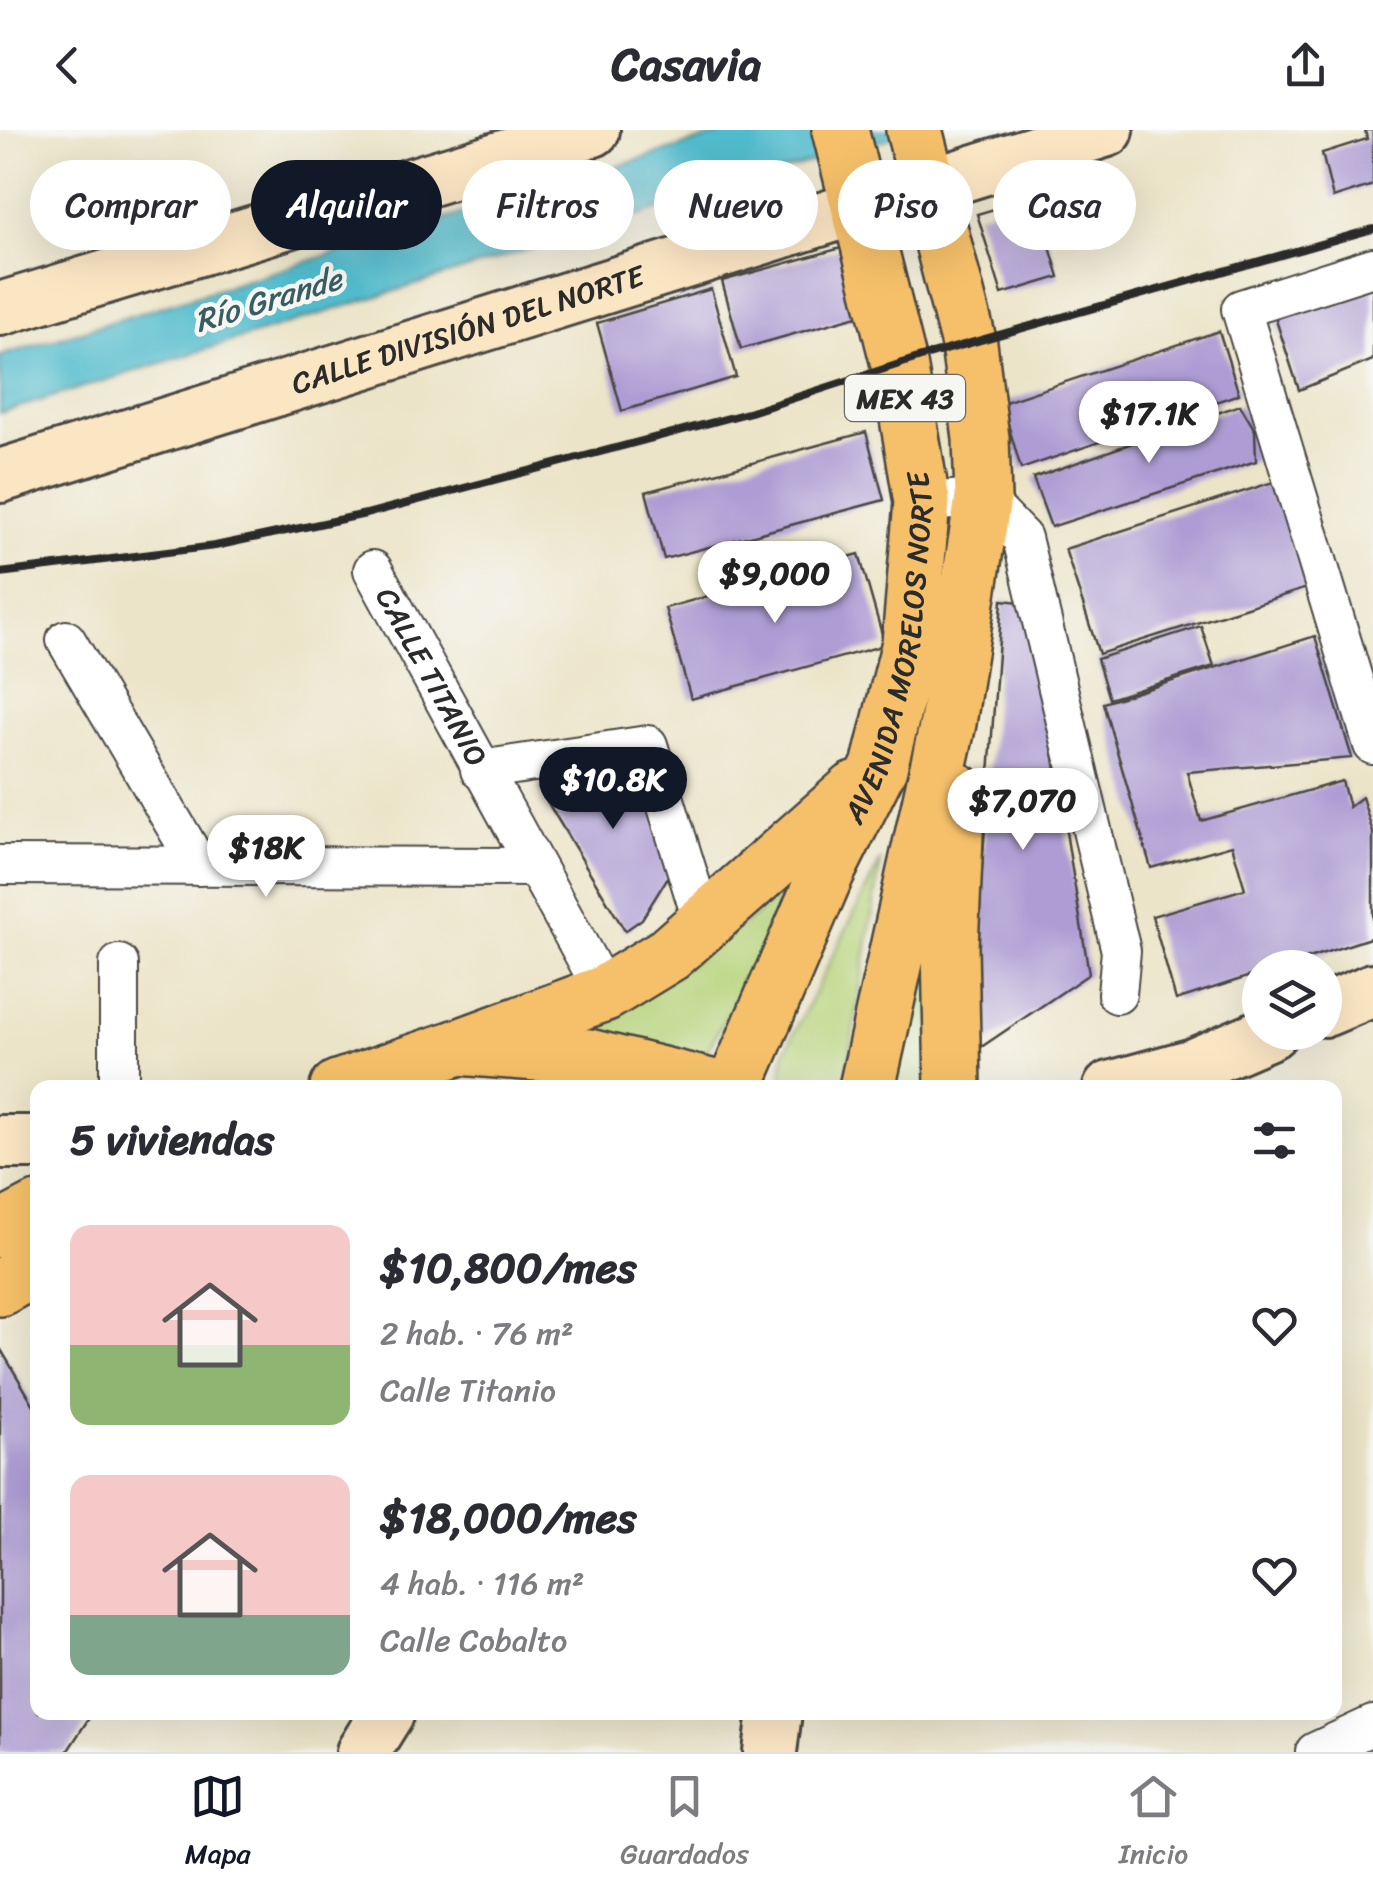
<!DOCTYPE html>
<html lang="es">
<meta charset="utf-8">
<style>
:root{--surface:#fff;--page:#f2f2f3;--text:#2b2b33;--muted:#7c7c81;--line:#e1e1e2;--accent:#111827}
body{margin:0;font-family:Sriracha,sans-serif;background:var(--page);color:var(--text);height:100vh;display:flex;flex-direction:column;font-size:38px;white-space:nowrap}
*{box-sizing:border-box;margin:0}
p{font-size:32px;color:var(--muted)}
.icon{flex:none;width:55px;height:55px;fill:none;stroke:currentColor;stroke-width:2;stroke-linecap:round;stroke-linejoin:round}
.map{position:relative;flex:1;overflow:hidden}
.details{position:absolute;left:30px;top:950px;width:1312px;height:640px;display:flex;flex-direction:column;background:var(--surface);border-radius:20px;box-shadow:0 10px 40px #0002}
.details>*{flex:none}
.banner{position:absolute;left:30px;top:30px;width:1315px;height:90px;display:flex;gap:20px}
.fabs{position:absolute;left:1242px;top:820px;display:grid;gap:20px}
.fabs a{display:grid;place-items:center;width:100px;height:100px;border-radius:50%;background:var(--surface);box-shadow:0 10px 40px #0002;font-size:50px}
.price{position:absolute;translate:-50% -85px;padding:0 22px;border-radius:35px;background:#fff;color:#222;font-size:32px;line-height:65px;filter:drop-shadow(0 2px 5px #0008)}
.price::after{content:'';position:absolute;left:50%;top:60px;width:30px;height:22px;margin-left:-15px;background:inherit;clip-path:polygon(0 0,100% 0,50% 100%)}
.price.active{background:var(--accent);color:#fff}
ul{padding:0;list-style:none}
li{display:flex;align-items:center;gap:30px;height:250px;padding:0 40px}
li span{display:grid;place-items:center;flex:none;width:280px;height:200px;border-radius:20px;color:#555}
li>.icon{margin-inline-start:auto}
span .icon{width:120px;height:120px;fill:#fffc;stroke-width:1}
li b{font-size:42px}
h2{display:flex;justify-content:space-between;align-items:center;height:120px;padding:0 40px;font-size:42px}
.chip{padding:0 35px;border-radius:45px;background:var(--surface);box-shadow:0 10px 40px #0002;font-size:35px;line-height:90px}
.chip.active{background:var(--accent);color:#fff}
header{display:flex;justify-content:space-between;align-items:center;height:130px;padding:0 40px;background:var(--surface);font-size:45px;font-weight:700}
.menu{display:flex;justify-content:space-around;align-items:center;height:140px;border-top:2px solid var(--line);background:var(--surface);font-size:28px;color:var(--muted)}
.menu a{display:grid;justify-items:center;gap:5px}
.menu .active{color:var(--accent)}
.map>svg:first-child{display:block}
</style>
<header><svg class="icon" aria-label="back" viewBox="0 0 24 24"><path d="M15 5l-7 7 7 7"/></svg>Casavia<svg class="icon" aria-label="share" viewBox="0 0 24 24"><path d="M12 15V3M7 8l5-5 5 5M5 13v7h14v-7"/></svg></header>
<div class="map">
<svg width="1373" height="1622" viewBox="0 0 1373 1622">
<rect width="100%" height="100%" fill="#f6f6f2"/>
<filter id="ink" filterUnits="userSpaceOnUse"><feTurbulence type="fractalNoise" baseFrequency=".01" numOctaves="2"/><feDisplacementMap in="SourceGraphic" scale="20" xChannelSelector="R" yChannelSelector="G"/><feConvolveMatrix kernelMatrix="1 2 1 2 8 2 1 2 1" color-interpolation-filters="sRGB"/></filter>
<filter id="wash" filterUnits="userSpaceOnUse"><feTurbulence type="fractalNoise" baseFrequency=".0048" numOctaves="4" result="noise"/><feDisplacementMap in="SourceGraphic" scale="40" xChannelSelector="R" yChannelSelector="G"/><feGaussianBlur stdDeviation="2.25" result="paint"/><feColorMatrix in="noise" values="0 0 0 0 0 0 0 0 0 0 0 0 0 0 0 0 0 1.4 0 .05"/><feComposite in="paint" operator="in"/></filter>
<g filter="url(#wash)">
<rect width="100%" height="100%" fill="#ece4c8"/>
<g fill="#b6d379" stroke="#707f52" stroke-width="2.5">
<path d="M 881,730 L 846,948 L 840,957 L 790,957 L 782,943 L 785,921 Z"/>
<path d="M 940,747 L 929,957 L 887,958 Z"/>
<path d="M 803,750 L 702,930 L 586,909 Z"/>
</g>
<path fill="#51bccd" stroke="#3e747c" stroke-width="2.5" d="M 735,0 L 916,0 L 0,283 L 0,226 Z"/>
<g id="blocks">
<g fill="#ae9dd4">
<path d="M 1365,0 L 1373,0 L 1373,55 L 1333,68 L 1322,23 L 1367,9 Z"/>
<path d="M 1035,67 L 1059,147 L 1002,164 L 977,84 Z"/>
<path d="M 841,118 L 861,185 L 741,219 L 722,151 Z"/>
<path d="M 1373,156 L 1373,230 L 1299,260 L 1275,187 Z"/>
<path d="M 711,159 L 736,247 L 622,281 L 597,193 Z"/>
<path d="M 1219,201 L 1239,264 L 1021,339 L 1002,273 Z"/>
<path d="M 1240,275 L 1255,300 L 1256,331 L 1051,397 L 1033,348 Z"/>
<path d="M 866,302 L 884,370 L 664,429 L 646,362 Z"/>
<path d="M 1273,352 L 1307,458 L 1099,524 L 1065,419 Z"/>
<path d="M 859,424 L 885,515 L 691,569 L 665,478 Z"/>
<path d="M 1002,470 L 1029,473 L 1089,844 L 968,926 Z"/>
<path d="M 1201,496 L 1214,536 L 1109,569 L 1097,529 Z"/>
<path d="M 1315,506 L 1352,628 L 1187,642 L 1201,691 L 1342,651 L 1349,677 L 1362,667 L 1373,703 L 1373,807 L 1278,838 L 1260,838 L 1260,843 L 1176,870 L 1152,786 L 1245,759 L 1232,715 L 1151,738 L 1103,573 Z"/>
<path d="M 643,630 L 668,747 L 642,789 L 625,801 L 539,658 L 572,634 Z"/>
<path d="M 0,1218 L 38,1282 L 38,1582 L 93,1582 L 67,1622 L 0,1622 Z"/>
</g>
</g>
</g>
<g filter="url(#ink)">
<use href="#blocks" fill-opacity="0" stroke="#484743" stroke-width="2.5"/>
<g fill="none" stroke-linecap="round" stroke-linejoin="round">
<g stroke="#484743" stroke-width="42">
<g id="street">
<path d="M 1373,137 L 1241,179 L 1373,615"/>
<path d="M 922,372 L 983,368 L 1022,408 L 1121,821 L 1117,864"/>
<path id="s1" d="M 373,440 L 605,863"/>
<path d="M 66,510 L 199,736"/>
<path d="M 480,640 L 648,615 L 703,793"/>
<path d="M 0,735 L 532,737"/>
<path d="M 119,958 L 119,834"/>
<path d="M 1315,1622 L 1373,1595"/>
</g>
</g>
<g stroke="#484743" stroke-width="58">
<g id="secondary">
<path d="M 0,179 L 593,0"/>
<path id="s2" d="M 0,346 L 1107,0"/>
<path d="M 1325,880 L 1373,860"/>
<path d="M 1110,958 L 1194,935 L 1271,902"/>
<path d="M 0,1012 L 38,1012"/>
<path d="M 363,1622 L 388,1582"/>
<path d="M 770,1622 L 775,1582"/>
</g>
</g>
<g stroke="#484743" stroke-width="60">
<g id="primary">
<path d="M 459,917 L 605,863 L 669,824 L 855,660"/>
<path d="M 338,958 L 459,917 L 588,927 L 714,958"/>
<path id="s3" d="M 734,958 L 827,741 L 879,637 L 910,513 L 922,372 L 899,234 L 840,0"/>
<path d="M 867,958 L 948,593 L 983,368 L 981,308 L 969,214 L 914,0"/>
<path d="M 953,958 L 950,817 L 957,661"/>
<path d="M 0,1100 L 38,1080"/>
<path d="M 0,1158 L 38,1136"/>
</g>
</g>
<use href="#street" stroke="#fff" stroke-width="38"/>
<use href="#secondary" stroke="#fbe6c4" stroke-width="52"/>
<use href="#primary" stroke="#f6c06b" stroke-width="55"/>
<path stroke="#2b2b2b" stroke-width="8" d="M 0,443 L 215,416 L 366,384 L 751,282 L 921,227 L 1373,99"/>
</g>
</g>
<g text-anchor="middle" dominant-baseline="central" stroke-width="9" stroke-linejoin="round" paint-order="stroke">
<rect fill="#f6f6f2" stroke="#686867" stroke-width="2.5" x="845" y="245" width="120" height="46" rx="8"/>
<g font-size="28" font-weight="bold" fill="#2b2b2b">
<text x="905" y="268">MEX 43</text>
</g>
<g font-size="30" fill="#2b2b2b" stroke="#f6f6f2">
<text stroke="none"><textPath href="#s2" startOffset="490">CALLE DIVISIÓN DEL NORTE</textPath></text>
<text stroke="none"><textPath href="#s3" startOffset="472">AVENIDA MORELOS NORTE</textPath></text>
<text stroke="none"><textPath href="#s1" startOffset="122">CALLE TITANIO</textPath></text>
</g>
<g font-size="32" font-style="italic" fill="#385e64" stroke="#f6f6f2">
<text transform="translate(268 170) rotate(-17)">Río Grande</text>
</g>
</g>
</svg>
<div class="fabs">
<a><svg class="icon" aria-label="layers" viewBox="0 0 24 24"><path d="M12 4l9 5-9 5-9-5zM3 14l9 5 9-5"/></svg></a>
</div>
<b class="price" style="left:1149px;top:336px">$17.1K</b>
<b class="price" style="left:775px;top:496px">$9,000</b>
<b class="price active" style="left:613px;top:702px">$10.8K</b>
<b class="price" style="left:1023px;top:723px">$7,070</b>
<b class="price" style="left:266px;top:770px">$18K</b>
<div class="banner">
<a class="chip">Comprar</a>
<a class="chip active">Alquilar</a>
<a class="chip">Filtros</a>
<a class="chip">Nuevo</a>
<a class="chip">Piso</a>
<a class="chip">Casa</a>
</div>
<section class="details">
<h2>5 viviendas<svg class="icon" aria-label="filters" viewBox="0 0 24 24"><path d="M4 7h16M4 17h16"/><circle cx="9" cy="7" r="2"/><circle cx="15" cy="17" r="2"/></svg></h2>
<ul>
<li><span style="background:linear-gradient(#f6c9c9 60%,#8fb573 0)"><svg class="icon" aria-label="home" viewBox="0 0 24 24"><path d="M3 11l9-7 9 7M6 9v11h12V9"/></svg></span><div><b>$10,800/mes</b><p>2 hab. · 76 m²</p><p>Calle Titanio</p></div><svg class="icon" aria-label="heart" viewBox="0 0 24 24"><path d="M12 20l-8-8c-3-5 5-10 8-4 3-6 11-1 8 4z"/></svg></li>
<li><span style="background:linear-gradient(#f6c9c9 70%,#7fa58c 0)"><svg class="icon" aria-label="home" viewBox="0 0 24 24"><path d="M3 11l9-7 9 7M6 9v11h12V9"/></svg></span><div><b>$18,000/mes</b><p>4 hab. · 116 m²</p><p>Calle Cobalto</p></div><svg class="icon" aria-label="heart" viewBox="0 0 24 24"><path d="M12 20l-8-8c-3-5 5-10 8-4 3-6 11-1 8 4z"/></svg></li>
</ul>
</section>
</div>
<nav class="menu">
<a class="active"><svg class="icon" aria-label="map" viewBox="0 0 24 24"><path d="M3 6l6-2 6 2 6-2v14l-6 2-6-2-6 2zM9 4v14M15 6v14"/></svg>Mapa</a>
<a><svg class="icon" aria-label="saved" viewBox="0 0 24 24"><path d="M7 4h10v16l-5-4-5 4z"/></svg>Guardados</a>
<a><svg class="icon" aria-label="home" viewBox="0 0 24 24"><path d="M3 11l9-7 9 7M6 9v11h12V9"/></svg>Inicio</a>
</nav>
